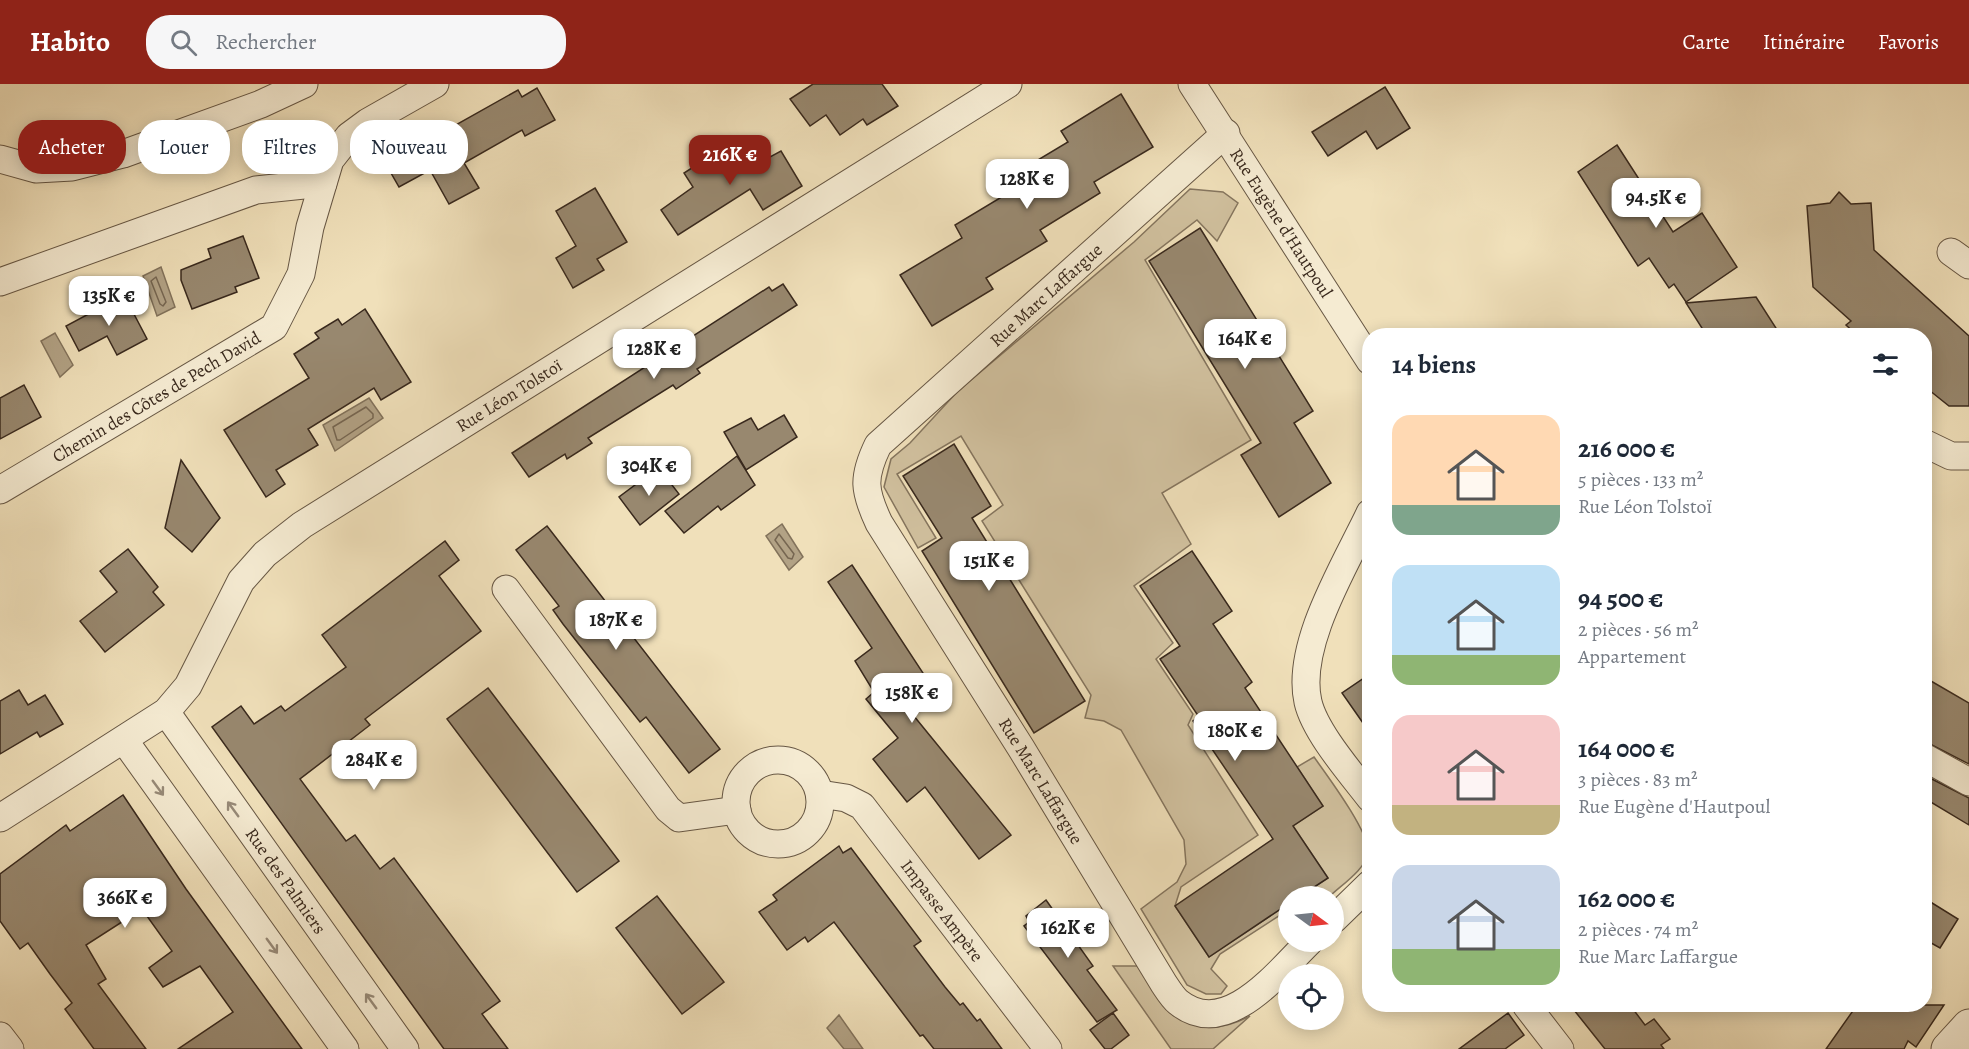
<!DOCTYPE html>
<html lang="fr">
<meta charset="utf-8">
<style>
:root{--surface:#fff;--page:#f6f6f7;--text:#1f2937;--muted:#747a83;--accent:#8f2418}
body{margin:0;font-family:Alegreya,serif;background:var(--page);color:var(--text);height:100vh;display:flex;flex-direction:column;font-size:22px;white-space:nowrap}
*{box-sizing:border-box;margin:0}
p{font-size:20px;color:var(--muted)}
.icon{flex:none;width:33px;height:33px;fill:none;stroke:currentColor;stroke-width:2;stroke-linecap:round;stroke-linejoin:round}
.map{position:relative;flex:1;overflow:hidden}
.side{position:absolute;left:1362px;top:244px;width:570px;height:684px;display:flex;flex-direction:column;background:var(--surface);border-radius:24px;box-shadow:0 3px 15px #0003}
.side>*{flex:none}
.top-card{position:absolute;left:18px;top:36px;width:570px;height:54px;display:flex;gap:12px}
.needle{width:39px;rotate:105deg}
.fabs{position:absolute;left:1278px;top:802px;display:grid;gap:12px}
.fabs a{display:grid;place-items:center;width:66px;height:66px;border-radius:50%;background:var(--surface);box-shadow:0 3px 15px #0003;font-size:30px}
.price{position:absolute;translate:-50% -51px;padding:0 14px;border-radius:12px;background:#fff;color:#222;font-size:20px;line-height:39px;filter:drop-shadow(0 2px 3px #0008)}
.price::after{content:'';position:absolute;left:50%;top:36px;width:18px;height:14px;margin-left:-9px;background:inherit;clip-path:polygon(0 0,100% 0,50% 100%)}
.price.on{background:var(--accent);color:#fff}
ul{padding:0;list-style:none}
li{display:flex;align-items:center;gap:18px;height:150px;padding:0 30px}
li span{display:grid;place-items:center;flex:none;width:168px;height:120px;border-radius:18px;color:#555}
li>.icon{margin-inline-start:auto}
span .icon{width:72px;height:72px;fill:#fffc;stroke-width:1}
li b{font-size:26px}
h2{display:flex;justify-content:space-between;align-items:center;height:72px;padding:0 30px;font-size:26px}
.chip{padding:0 21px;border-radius:24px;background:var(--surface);box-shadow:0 3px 15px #0003;font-size:21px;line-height:54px}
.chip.on{background:var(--accent);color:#fff}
header{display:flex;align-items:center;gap:36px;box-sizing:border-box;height:84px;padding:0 30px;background:var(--accent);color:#fff}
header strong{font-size:28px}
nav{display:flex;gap:33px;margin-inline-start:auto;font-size:21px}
.search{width:420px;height:54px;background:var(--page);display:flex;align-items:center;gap:15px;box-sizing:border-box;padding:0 21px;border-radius:24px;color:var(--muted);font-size:22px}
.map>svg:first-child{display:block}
</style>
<header>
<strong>Habito</strong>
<div class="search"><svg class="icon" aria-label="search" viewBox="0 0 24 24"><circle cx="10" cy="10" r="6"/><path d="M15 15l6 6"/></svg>Rechercher</div>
<nav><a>Carte</a><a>Itinéraire</a><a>Favoris</a></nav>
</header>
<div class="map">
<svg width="1969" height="965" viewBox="0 0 1969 965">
<rect width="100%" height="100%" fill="#f0e0ba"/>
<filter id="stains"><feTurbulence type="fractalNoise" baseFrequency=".00333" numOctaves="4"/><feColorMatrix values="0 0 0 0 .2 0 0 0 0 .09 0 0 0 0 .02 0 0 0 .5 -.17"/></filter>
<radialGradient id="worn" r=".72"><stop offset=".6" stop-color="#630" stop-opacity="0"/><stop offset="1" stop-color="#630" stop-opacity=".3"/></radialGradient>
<g fill="#d1c19f" stroke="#85755e" stroke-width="1.5">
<path d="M 1190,105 L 1223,108 L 1238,119 L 1217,157 L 1197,136 L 1145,176 L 1251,356 L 1162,409 L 1191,460 L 1134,502 L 1173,559 L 1156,575 L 1193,630 L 1188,641 L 1258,751 L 1181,803 L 1175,822 L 1209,873 L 1288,820 L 1288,826 L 1220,870 L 1211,885 L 1227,902 L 1221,910 L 1206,910 L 1187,901 L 1141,825 L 1177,798 L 1186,780 L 1184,756 L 1121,646 L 1104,637 L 1085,634 L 1091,611 L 982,437 L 1003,421 L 961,352 L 897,390 L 936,454 L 918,464 L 884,403 L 891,375 L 910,359 L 958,307 L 1134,158 Z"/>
<path d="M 1314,673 C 1326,690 1371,750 1368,769 C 1366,785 1340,802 1329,813 L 1308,813 L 1305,809 L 1328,794 L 1293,742 L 1323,722 L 1297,683 Z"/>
<path d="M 1113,882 L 1138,882 C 1171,927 1189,963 1250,932 L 1213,965 L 1171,965 Z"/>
</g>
<g fill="#b2a285" stroke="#82725b" stroke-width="1.5">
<path d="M 161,183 L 175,223 L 157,232 L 143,192 Z"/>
<path d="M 55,249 L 73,281 L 60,293 L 41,257 Z"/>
<path d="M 369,314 L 383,334 L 335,367 L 323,341 Z"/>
<path d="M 782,440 L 803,473 L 789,486 L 766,452 Z"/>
<path d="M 839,931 L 863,965 L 844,965 L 827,944 Z"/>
</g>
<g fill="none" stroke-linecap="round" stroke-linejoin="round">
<g stroke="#766651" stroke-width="1.5">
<path d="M 156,193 L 166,218 L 163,222 L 160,220 L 151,197 Z"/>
<path d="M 366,323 L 373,330 L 373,334 L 340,356 L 337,356 L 333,343 Z"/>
<path d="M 779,450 L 794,470 L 792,475 L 788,474 L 775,456 Z"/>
</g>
</g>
<g fill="#98886f" stroke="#39291d" stroke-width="1.5">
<path d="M 813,0 L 882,0 L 898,22 L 867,41 L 863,35 L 840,51 L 826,31 L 810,42 L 790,15 Z"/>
<path d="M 1385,3 L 1410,44 L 1377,65 L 1366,47 L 1328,72 L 1312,48 Z"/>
<path d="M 537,4 L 555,36 L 525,52 L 522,46 L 464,79 L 479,104 L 449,120 L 430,86 L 399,103 L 383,75 L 424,51 L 422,60 L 518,6 L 522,13 Z"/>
<path d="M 1121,10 L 1153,63 L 1094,98 L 1100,109 L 1040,146 L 1047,157 L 986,194 L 993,205 L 932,242 L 900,191 L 962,154 L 955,141 L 1015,105 L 1008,94 L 1068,58 L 1061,47 Z"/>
<path d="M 743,59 L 755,81 L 781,67 L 802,102 L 763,126 L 750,105 L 678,151 L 661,126 L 693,103 L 684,89 L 712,71 L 714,75 Z"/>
<path d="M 1617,61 L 1673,148 L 1702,129 L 1737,183 L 1686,218 L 1674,200 L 1669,204 L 1649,174 L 1638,182 L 1578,88 Z"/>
<path d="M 595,104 L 627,158 L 597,175 L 604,186 L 573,204 L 556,174 L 576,162 L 556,127 Z"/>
<path d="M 1839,108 L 1851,120 L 1871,119 L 1874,166 L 1969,252 L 1969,322 L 1949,322 L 1924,302 L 1924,252 L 1858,252 L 1846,241 L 1851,237 L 1813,203 L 1807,122 L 1830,119 Z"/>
<path d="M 1200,144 L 1313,327 L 1294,339 L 1331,399 L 1279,433 L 1241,371 L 1261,359 L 1149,177 Z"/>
<path d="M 243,152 L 259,194 L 235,203 L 237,208 L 192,225 L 181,196 L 181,186 L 211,174 L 208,165 Z"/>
<path d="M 783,200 L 797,221 L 697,285 L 700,289 L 676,305 L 673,301 L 588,354 L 592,359 L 567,375 L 565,370 L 529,393 L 512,369 L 769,203 L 772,207 Z"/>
<path d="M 124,211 L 147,255 L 117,271 L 107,252 L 79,267 L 66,242 Z"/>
<path d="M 1756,213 L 1781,252 L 1707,252 L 1686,219 Z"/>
<path d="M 365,225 L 411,298 L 381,316 L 374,304 L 308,345 L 318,361 L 276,386 L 285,400 L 266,413 L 224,346 L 309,294 L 294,270 L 319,254 L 315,249 L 338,235 L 342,241 Z"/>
<path d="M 24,301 L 41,333 L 0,355 L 0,314 Z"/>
<path d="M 784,331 L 797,353 L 746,386 L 724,348 L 751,334 L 758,346 Z"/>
<path d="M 954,360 L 991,422 L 972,434 L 1085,617 L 1034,649 L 922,467 L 942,454 L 903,392 Z"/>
<path d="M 737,372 L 755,401 L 721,426 L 718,422 L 684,449 L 665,427 Z"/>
<path d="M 181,376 L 220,434 L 192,468 L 165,444 Z"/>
<path d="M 662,388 L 679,410 L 640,441 L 619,413 L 643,395 L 646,400 Z"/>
<path d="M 547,442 L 720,665 L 689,689 L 646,633 L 640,638 L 563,540 L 553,526 L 559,522 L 516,466 Z"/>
<path d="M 445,457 L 459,476 L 439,492 L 481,547 L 365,635 L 370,641 L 300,695 L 346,757 L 355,751 L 380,785 L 394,774 L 500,917 L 482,930 L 508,965 L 444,965 L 212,643 L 241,622 L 254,640 L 281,622 L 285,627 L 346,583 L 322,551 Z"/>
<path d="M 128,465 L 158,503 L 153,508 L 164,521 L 105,568 L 80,537 L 117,508 L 100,487 Z"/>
<path d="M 1192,467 L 1232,527 L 1213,540 L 1252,598 L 1245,604 L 1323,722 L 1293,742 L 1328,794 L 1299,813 L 1288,813 L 1288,820 L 1209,873 L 1175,822 L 1273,755 L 1193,637 L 1199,633 L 1160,575 L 1180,562 L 1140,502 Z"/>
<path d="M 852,481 L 923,589 L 896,610 L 1011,751 L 979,775 L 925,703 L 907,718 L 873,675 L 898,654 L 866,615 L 874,608 L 855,577 L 872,564 L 828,498 Z"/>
<path d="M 1370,590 L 1370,649 L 1342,609 Z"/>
<path d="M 1924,593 L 1969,619 L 1969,680 L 1924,657 Z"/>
<path d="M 488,604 L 619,777 L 577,808 L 447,635 Z"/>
<path d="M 19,606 L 28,621 L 45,611 L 63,640 L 40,653 L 37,648 L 0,670 L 0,617 Z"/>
<path d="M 1924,691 L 1969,714 L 1969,741 L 1924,714 Z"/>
<path d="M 123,711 L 186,805 L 302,965 L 178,965 L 233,928 L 200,882 L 163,903 L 149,884 L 172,867 L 142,825 L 86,861 L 106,895 L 98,900 L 146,965 L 94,965 L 65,925 L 72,919 L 50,890 L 28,859 L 20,865 L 0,837 L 0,790 L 66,741 L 70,747 Z"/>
<path d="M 839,762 L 843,769 L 851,764 L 921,857 L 914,862 L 945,903 L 960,921 L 963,919 L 977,937 L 980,935 L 1002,965 L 934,965 L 923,951 L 920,952 L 834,838 L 808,858 L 805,853 L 787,866 L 759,828 L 777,816 L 773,811 Z"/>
<path d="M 657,812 L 724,898 L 682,930 L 616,844 Z"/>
<path d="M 1924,814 L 1958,835 L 1940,864 L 1924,855 Z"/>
<path d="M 1046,816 L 1093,882 L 1087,886 L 1117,926 L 1097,938 L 1024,842 L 1029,838 L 1026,832 Z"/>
<path d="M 1570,921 L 1630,921 L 1645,941 L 1654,935 L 1670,955 L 1661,961 L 1664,965 L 1605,965 Z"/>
<path d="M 1857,921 L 1944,921 L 1916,963 L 1908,957 L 1904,965 L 1826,965 Z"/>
<path d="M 1113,929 L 1129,951 L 1111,965 L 1105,965 L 1090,946 Z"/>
<path d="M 1508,929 L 1524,951 L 1505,965 L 1459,965 Z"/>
</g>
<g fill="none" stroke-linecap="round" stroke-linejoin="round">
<g stroke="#675744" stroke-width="29">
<g id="minor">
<path id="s1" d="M 1192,0 L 1370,277"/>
<path id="s2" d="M 1226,49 L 878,361 C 862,394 864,407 879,439 L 1021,664 L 1164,900 C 1168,906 1173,914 1178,918 C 1226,957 1278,888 1309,858"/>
<path d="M 0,75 L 36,85 L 72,83 L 123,70 L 261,20 L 304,0"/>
<path d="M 1951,168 L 1969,181"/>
<path d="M 0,198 L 256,106 L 323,99"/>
<path d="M 1924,359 L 1951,372 L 1969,372"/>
<path id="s3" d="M 0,406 L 274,243 L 301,190 L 310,143 L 330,76 L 349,52 L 368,38 L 435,0"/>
<path d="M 1370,429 C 1346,480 1295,561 1308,618 C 1315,648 1350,688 1370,714"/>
<path d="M 506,505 L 668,725 L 679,734 L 737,726"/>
<path id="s4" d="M 166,628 L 405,965"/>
<path d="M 124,656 L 345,965"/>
<path d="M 1924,673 L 1969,698"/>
<circle cx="778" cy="718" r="42"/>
<path id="s5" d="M 820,710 L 846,714 L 862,722 L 1048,965"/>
<path id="s6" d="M 0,734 L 166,628 L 188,602 L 241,497 L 265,470 L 302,441 L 1008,0"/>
<path d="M 1334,835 L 1370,800"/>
<path d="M 1526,921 L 1560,965"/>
<path d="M 0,952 L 10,965"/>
</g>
</g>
<g stroke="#675744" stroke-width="35">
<path id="tertiary" d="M 1948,965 L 1969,942"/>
</g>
<use href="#minor" stroke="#f5ebd2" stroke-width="27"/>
<use href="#tertiary" stroke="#f5ebd2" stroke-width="33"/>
</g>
<defs><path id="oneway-shaft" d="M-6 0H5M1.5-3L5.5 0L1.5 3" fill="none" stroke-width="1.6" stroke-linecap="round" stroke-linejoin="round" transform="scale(1.5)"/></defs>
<g stroke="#978a78">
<use href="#oneway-shaft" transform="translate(158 704) rotate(54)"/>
<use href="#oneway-shaft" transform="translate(233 725) rotate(-126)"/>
<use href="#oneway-shaft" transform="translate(272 862) rotate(54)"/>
<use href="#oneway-shaft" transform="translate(371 917) rotate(-126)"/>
</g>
<g text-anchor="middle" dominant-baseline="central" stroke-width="4.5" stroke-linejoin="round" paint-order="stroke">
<g font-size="18" fill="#39291d" stroke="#f5ebd2">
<text stroke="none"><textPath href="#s1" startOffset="165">Rue Eugène d'Hautpoul</textPath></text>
<text transform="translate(1046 211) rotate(-42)">Rue Marc Laffargue</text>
<text stroke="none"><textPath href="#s6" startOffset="676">Rue Léon Tolstoï</textPath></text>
<text stroke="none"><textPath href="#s3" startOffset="182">Chemin des Côtes de Pech David</textPath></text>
<text stroke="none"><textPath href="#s2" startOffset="854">Rue Marc Laffargue</textPath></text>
<text stroke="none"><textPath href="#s4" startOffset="207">Rue des Palmiers</textPath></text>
<text stroke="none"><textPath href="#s5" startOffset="176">Impasse Ampère</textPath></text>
</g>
</g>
<rect width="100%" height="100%" filter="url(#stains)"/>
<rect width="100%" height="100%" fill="url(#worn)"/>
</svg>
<div class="fabs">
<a><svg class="needle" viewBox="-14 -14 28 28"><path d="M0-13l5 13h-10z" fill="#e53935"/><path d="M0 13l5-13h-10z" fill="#747a83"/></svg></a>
<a><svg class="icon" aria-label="locate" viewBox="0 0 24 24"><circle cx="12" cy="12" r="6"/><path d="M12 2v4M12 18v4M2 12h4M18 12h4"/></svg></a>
</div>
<b class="price on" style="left:730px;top:102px">216K €</b>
<b class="price" style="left:1027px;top:126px">128K €</b>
<b class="price" style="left:1656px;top:145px">94.5K €</b>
<b class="price" style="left:109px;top:243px">135K €</b>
<b class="price" style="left:1245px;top:286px">164K €</b>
<b class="price" style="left:654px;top:296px">128K €</b>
<b class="price" style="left:649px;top:413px">304K €</b>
<b class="price" style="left:989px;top:508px">151K €</b>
<b class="price" style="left:616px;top:567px">187K €</b>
<b class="price" style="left:912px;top:640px">158K €</b>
<b class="price" style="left:1235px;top:678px">180K €</b>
<b class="price" style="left:374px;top:707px">284K €</b>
<b class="price" style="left:125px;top:845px">366K €</b>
<b class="price" style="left:1068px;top:875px">162K €</b>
<div class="top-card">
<a class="chip on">Acheter</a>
<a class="chip">Louer</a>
<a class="chip">Filtres</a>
<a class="chip">Nouveau</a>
</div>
<section class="side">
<h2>14 biens<svg class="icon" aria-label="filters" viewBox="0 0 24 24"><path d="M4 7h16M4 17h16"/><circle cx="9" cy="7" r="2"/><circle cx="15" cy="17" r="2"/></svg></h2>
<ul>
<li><span style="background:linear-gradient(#ffd9b3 75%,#7fa58c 0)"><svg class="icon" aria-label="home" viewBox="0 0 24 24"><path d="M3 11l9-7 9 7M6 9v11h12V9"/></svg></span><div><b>216 000 €</b><p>5 pièces · 133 m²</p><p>Rue Léon Tolstoï</p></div></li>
<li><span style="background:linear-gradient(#bfe0f5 75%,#8fb573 0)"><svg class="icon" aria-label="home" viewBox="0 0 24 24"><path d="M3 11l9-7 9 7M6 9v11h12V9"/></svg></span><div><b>94 500 €</b><p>2 pièces · 56 m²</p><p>Appartement</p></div></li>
<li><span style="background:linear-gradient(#f6c9c9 75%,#c2b280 0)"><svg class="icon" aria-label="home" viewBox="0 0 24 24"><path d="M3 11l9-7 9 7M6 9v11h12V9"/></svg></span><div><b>164 000 €</b><p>3 pièces · 83 m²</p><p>Rue Eugène d'Hautpoul</p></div></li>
<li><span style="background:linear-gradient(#c9d6e8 70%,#8fb573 0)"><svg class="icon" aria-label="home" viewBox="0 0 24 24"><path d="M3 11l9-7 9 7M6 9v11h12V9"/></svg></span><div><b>162 000 €</b><p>2 pièces · 74 m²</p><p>Rue Marc Laffargue</p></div></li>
</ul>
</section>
</div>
